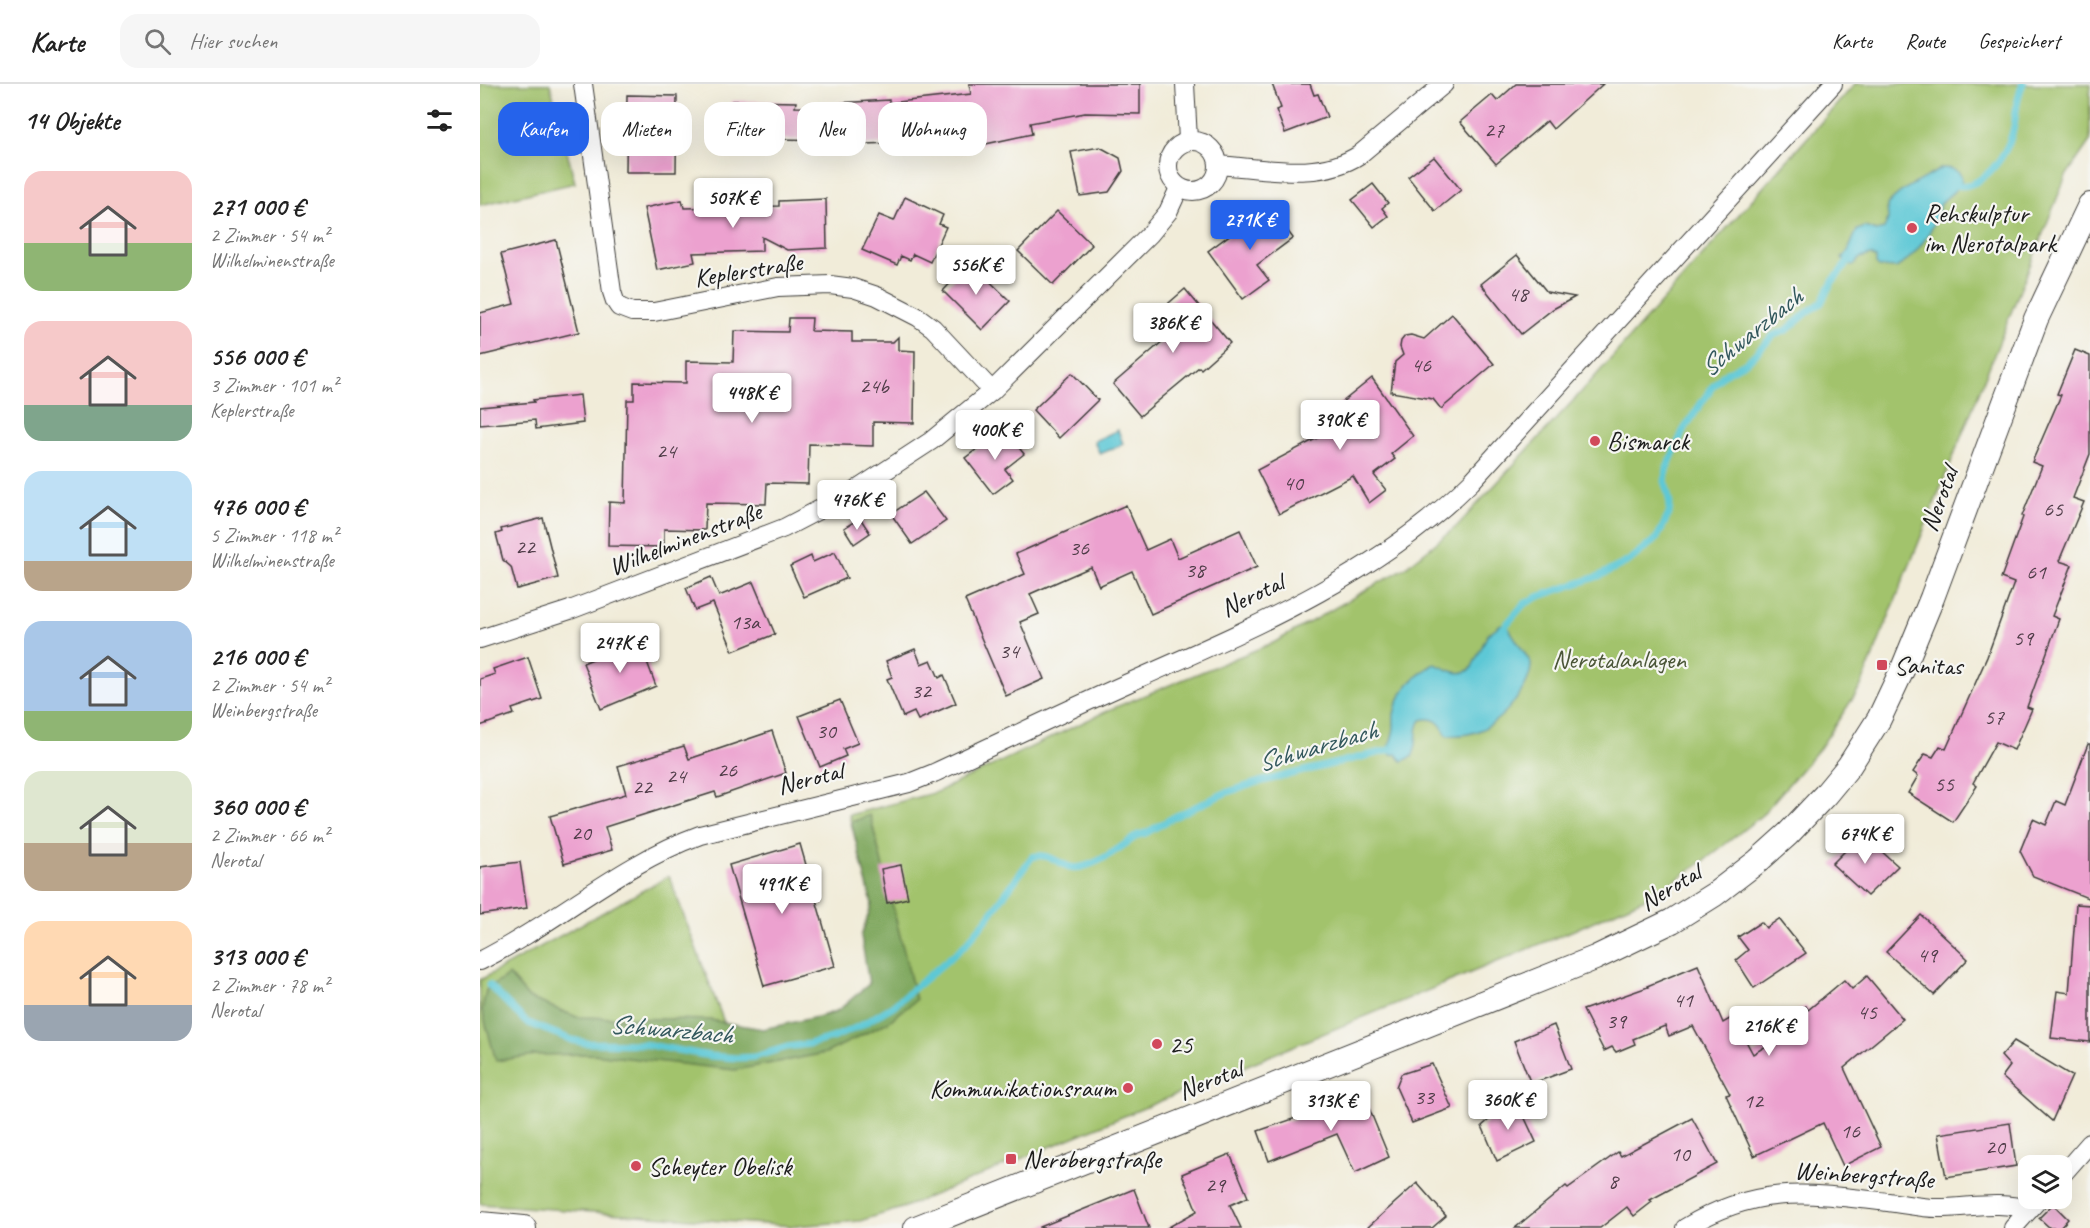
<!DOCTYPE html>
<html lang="de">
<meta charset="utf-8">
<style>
:root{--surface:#fff;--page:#f6f6f6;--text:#222;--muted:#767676;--line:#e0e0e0;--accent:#2563eb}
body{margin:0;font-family:Caveat,sans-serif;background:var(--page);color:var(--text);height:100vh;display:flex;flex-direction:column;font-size:22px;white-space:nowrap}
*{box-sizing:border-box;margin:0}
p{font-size:20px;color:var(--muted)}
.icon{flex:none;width:33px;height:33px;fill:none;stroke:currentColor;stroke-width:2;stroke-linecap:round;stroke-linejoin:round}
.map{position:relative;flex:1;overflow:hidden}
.sheet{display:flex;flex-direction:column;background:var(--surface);width:480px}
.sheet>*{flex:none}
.banner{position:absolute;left:18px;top:18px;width:570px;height:54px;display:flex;gap:12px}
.buttons{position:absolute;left:1538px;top:1071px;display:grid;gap:12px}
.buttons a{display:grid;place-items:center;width:54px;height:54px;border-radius:12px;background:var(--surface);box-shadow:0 6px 24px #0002;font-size:30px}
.price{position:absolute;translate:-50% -51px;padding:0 14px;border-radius:6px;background:#fff;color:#222;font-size:20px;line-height:39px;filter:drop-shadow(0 2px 3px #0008)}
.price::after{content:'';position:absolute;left:50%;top:36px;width:18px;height:14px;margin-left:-9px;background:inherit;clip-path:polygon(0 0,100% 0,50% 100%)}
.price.selected{background:var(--accent);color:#fff}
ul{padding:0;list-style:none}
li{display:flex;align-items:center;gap:18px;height:150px;padding:0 24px}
li span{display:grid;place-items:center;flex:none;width:168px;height:120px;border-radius:18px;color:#555}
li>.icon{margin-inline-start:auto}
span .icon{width:72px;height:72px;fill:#fffc;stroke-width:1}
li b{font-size:26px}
h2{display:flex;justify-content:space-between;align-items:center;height:72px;padding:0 24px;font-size:26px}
.chip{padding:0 21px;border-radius:18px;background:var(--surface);box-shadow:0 6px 24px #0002;font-size:21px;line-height:54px}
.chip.selected{background:var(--accent);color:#fff}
header{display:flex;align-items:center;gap:36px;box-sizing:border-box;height:84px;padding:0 30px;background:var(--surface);border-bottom:2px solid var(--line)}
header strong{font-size:28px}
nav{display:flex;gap:33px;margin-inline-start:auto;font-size:21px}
.search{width:420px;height:54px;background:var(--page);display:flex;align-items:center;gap:15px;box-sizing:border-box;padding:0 21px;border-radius:18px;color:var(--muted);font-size:22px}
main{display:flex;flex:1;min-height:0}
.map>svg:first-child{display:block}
</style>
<header>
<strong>Karte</strong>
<div class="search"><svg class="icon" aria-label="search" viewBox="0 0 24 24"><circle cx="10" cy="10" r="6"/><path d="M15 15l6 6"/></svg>Hier suchen</div>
<nav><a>Karte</a><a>Route</a><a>Gespeichert</a></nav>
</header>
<main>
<section class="sheet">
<h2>14 Objekte<svg class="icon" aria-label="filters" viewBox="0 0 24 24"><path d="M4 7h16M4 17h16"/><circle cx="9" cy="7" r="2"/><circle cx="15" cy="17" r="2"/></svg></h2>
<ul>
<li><span style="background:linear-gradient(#f6c9c9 60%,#8fb573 0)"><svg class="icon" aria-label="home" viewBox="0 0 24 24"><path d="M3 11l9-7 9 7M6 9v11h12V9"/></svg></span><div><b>271 000 €</b><p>2 Zimmer · 54 m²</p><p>Wilhelminenstraße</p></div></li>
<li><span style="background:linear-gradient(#f6c9c9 70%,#7fa58c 0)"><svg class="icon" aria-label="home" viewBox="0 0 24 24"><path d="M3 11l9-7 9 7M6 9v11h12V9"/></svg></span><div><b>556 000 €</b><p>3 Zimmer · 101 m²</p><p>Keplerstraße</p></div></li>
<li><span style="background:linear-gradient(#bfe0f5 75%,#b9a48a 0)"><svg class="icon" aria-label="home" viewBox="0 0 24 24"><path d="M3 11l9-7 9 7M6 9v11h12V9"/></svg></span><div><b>476 000 €</b><p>5 Zimmer · 118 m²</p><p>Wilhelminenstraße</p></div></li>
<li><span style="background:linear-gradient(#a9c7e8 75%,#8fb573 0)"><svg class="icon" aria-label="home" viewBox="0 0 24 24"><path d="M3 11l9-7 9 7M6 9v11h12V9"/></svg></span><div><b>216 000 €</b><p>2 Zimmer · 54 m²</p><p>Weinbergstraße</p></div></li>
<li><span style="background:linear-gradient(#dfe7d0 60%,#b9a48a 0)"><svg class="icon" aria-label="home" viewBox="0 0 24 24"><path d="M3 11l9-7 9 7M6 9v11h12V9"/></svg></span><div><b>360 000 €</b><p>2 Zimmer · 66 m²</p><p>Nerotal</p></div></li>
<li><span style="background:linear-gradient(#ffd9b3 70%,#9aa5b1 0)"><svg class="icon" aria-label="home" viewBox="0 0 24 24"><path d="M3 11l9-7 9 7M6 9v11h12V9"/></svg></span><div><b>313 000 €</b><p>2 Zimmer · 78 m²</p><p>Nerotal</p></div></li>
</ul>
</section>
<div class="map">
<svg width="1610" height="1144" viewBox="0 0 1610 1144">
<rect width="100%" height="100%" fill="#f6f6f2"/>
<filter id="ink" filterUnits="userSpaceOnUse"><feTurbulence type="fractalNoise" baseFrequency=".0167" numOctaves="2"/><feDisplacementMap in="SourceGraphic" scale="12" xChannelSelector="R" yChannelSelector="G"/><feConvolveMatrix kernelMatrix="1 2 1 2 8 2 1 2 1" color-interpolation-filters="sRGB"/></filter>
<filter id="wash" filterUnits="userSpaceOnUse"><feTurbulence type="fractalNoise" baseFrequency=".008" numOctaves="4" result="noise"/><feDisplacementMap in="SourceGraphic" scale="24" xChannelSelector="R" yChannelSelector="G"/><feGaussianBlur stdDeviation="1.35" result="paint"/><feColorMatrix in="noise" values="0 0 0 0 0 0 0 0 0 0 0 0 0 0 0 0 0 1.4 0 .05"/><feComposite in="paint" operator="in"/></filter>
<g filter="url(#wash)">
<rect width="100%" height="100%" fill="#f1ecd9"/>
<g fill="#a2c36c" stroke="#5f7044" stroke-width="1.5">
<path d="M 0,0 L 70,0 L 95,99 L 0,121 Z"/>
<path d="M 1375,0 L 1610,0 L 1610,57 L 1586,92 L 1381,602 L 1340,664 L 1281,732 L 1225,776 L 1176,809 L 1094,846 L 422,1124 L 380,1137 L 313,1142 L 0,1120 L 0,896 L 189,792 L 245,941 L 287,949 L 384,918 L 411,889 L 369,731 L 457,708 L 631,625 L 795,558 L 925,484 L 977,442 L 1103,306 Z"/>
</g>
<path fill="#81a960" stroke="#4e623e" stroke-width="1.5" d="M 390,731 L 436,916 L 408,938 L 346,969 L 255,986 L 113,970 L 55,971 L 16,977 L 2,926 L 6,906 L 29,891 L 49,914 L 97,933 L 230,936 L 283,945 L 355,929 L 389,900 L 381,852 L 392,820 L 371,738 Z"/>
<g fill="#5dc8d6" stroke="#3c7279" stroke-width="1.5">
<path d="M 1462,84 C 1468,84 1474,84 1479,89 C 1490,102 1465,111 1460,121 C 1458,125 1458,130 1456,135 C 1447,155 1435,173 1416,184 L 1399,183 L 1396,180 L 1396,174 L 1391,171 L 1380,174 L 1373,182 L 1362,175 L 1368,167 L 1377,146 L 1385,143 L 1396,147 L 1404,145 L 1408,135 L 1407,121 C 1422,103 1443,96 1462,84 Z"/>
<path d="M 638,346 L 643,360 L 620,370 L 614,357 Z"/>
<path d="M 1021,540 L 1028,543 L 1051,579 C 1052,602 1023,635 1003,645 C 992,651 979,651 967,652 C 961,640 956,632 941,636 C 933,647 940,659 932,673 L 922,677 L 916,670 L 911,671 C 908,659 911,660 913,649 C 915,643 913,636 914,630 C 919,605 934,593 954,580 C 968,584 977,594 991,585 L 1008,550 Z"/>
</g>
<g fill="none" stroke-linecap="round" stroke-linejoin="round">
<g stroke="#5dc8d6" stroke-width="7">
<path d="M 1472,100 C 1500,110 1528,71 1533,46 C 1537,30 1535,16 1543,0"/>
<path d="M 1024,549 L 1025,542 L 1044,520 L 1060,512 L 1119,492 L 1149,477 L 1177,454 L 1189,430 L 1190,420 L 1185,397 L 1187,384 L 1203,347 L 1232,303 L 1243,291 L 1268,277 L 1294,251 L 1307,246 L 1329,227 L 1341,219 L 1352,198 L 1373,172"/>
<path d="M 9,901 L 46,938 L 92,956 L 106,959 L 164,960 L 230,972 L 257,974 L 274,973 L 307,963 L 329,960 L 352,954 L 380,942 L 413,922 L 483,863 L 507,835 L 552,773 C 567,769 574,776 587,782 C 606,791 642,762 658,751 L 666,749 L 694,733 L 745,709 L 779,698 L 910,666 L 916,661"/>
</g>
</g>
<g id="blocks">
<g fill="#eca1cf">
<path d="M 489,0 L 660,0 L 660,30 L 605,29 L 550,39 L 552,50 L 501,61 L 498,44 L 411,55 L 411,59 L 359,61 L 359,56 L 293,55 L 284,64 L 277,64 L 267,56 L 251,55 L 252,17 L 316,18 L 315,23 L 357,24 L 357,19 L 409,16 L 409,19 L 491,10 Z"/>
<path d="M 792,0 L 830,0 L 834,11 L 838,10 L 847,33 L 805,49 L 796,26 L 801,24 Z"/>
<path d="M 1036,0 L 1123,0 L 1073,45 L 1067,37 L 1016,80 L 980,38 L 1012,11 L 1017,17 Z"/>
<path d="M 147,11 L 197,12 L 196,88 L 146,88 Z"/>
<path d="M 620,63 L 640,74 L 643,87 L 629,108 L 600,112 L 591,68 Z"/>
<path d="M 954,73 L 981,106 L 955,127 L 928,93 Z"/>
<path d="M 893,100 L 908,119 L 902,124 L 908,132 L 894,143 L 872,116 Z"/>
<path d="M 425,113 L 463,131 L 459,140 L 466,143 L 450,178 L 433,170 L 430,176 L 421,172 L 417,181 L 382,166 L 399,131 L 414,137 Z"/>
<path d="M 346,115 L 347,164 L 307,166 L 282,153 L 282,167 L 213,169 L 215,178 L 177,186 L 164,124 L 202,116 L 204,124 L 299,122 L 299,117 Z"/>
<path d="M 789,122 L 813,154 L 777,181 L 789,196 L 763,215 L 728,167 Z"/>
<path d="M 577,127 L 612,161 L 573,201 L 538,167 Z"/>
<path d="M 76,156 L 99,248 L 0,272 L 0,229 L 34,220 L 21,170 Z"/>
<path d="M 1037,171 L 1067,208 L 1095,213 L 1073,225 L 1041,250 L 1001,200 Z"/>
<path d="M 490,178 L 530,217 L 502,246 L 463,207 Z"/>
<path d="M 705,205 L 750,259 L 721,285 L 719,283 L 660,332 L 633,300 L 691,250 L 675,231 Z"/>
<path d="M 972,230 L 1014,280 L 961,325 L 953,315 L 911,308 L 915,278 L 923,271 L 920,263 L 921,257 L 925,252 L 931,251 L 944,255 Z"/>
<path d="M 309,234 L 332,234 L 331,247 L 372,248 L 372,258 L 413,258 L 418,253 L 418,266 L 435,267 L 434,339 L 393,338 L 393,362 L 329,360 L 328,400 L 287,399 L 286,420 L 226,419 L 225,446 L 184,445 L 184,463 L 128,462 L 129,418 L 145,419 L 147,316 L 154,316 L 154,298 L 206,299 L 206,277 L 253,278 L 254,247 L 308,248 Z"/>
<path d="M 1595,266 L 1610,272 L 1610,370 L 1593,414 L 1604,418 L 1579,477 L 1592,481 L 1572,532 L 1579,535 L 1547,623 L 1552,625 L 1534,666 L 1516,658 L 1493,699 L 1497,702 L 1473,738 L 1428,709 L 1438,692 L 1433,688 L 1445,670 L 1453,673 L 1460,662 L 1466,665 L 1507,573 L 1534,499 L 1521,494 L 1543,433 L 1542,432 L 1562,382 L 1552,378 L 1581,311 L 1577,310 Z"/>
<path d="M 592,289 L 618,316 L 579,354 L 553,326 Z"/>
<path d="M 892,294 L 933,352 L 911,370 L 915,375 L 894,391 L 906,406 L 889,419 L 873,392 L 799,430 L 777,386 L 847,349 L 840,336 Z"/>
<path d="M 100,311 L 103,339 L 56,345 L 55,336 L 0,341 L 0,323 L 54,318 L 53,316 Z"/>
<path d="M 524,345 L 544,370 L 525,385 L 533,395 L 513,410 L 485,374 Z"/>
<path d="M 444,408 L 466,437 L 432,460 L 411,430 Z"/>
<path d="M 646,421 L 666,466 L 690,455 L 698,474 L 760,446 L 777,483 L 671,530 L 652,487 L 619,502 L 611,483 L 550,510 L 559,530 L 540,538 L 564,595 L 526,612 L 485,516 L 545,490 L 536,470 Z"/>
<path d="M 63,434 L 78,494 L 37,505 L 31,483 L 23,476 L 16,450 L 22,448 L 21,445 Z"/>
<path d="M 380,434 L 390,449 L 374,460 L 364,444 Z"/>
<path d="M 355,468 L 367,494 L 324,513 L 310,482 L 331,472 L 333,478 Z"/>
<path d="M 231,493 L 239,512 L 273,498 L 295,550 L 253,567 L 233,519 L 215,526 L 206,504 Z"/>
<path d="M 159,556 L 176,602 L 121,625 L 103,579 Z"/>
<path d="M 435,565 L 441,580 L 451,576 L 459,594 L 464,591 L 476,619 L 438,636 L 434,628 L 423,633 L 407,595 L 412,593 L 406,577 Z"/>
<path d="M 48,573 L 62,615 L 32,625 L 34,630 L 0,642 L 0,595 L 15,590 L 13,585 Z"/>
<path d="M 360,616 L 378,659 L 363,665 L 366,672 L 340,683 L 319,632 Z"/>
<path d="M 292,647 L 306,689 L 237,713 L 235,708 L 125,743 L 132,766 L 84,780 L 70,732 L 146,710 L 138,682 L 204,662 L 209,675 Z"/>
<path d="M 1608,660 L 1610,660 L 1610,815 L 1553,792 L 1540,767 L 1553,735 L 1566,741 L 1576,717 L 1585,721 Z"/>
<path d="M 1382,750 L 1418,782 L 1387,812 L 1352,780 Z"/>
<path d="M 320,760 L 355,882 L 284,902 L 249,781 Z"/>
<path d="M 40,778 L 47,824 L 0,831 L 0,783 Z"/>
<path d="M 421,781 L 428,814 L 407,819 L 401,785 Z"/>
<path d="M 1596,820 L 1610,821 L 1610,958 L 1571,954 L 1577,907 L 1589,909 Z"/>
<path d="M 1441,831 L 1488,875 L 1454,911 L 1406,868 Z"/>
<path d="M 1299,835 L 1326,869 L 1274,904 L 1256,876 L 1268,866 L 1258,853 L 1281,838 L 1286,844 Z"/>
<path d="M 1218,881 L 1243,939 L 1253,933 L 1273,970 L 1310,948 L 1303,936 L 1326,922 L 1328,926 L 1364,896 L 1372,905 L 1387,892 L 1423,935 L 1364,984 L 1401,1063 L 1363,1082 L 1343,1039 L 1274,1072 L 1246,1011 L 1250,1010 L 1213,942 L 1189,952 L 1185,942 L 1153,955 L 1155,960 L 1136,968 L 1132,963 L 1124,967 L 1103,926 L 1168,903 L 1167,902 Z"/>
<path d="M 1074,941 L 1091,985 L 1051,1000 L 1034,957 Z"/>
<path d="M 1534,957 L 1592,992 L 1572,1037 L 1522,993 L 1530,982 L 1521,972 Z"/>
<path d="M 952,980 L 972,1024 L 932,1039 L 916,1003 L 921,990 Z"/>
<path d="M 882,1007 L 909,1073 L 875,1089 L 857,1050 L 789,1077 L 778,1047 L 845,1024 L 844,1022 Z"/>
<path d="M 1035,1013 L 1056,1058 L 1017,1077 L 1002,1042 Z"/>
<path d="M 1212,1034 L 1237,1080 L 1170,1116 L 1172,1118 L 1154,1132 L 1147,1123 L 1120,1144 L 1035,1144 L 1086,1102 L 1088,1104 L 1138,1068 L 1141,1072 Z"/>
<path d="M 1530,1039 L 1536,1082 L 1466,1093 L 1458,1050 Z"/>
<path d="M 750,1070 L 768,1113 L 750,1121 L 761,1144 L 687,1144 L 717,1127 L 702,1090 Z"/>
<path d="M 937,1099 L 966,1132 L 952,1144 L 887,1144 Z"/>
<path d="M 654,1105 L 669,1144 L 560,1144 L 560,1143 Z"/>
<path d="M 1573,1120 L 1588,1135 L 1580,1144 L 1570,1144 L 1559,1134 Z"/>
</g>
</g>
</g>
<g filter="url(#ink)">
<use href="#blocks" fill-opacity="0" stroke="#3c3b38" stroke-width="1.5"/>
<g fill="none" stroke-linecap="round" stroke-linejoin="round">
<g stroke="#3c3b38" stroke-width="20">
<g id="minor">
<path d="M 103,0 L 132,208 L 135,217 L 139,223 L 152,228 L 174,228 L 298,203 L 350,201 L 373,204 L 397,212 L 438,233 L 453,244 L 512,307"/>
<path d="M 705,0 L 708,56"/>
<circle cx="713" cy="82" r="25"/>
<path d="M 738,81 C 785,84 839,97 879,71 L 964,0"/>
<path d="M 0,555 L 90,526 L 304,444 L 373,408 L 451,357 L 512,307 L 670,150 L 688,128 L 699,104"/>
<path d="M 0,877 C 76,839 140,780 220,751 L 429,699 L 454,689 C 519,659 583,628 648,599 C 770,545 895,493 991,398 L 1353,0"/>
<path d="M 1581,1092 L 1610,1059"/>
<path d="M 1205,1144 C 1277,1100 1329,1109 1408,1118 C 1425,1120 1442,1124 1458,1124 C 1489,1124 1520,1116 1549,1126"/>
<path d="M 1533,1144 L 1560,1114"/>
</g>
</g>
<g stroke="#3c3b38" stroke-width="26">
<g id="tertiary">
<path d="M 0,1140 L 44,1144"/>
<path d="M 436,1144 L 1115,874 L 1192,837 L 1235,810 L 1278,777 L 1308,750 L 1345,711 L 1369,682 L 1399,635 L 1424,582 L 1452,514 L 1556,235 L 1610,121"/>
</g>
</g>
<use href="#minor" stroke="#fff" stroke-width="18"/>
<use href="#tertiary" stroke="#fff" stroke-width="24"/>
</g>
</g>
<g fill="#d1495b" stroke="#f6f6f2" stroke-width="2">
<circle cx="1432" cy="144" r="6"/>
<circle cx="1115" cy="357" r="6"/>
<rect x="1396" y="575" width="12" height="12" rx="3"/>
<circle cx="677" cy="960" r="6"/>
<circle cx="648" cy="1004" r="6"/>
<rect x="525" y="1069" width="12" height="12" rx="3"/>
<circle cx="156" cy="1082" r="6"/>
</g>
<g text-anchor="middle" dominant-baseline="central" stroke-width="4.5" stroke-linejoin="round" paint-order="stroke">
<g font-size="22" fill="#503d49">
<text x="1014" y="46">27</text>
<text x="1038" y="210">48</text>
<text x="941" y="281">46</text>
<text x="394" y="302">24b</text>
<text x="186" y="367">24</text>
<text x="813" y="399">40</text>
<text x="1573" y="425">65</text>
<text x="45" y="463">22</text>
<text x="599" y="464">36</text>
<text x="715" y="486">38</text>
<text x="1556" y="488">61</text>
<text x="265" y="538">13a</text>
<text x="1543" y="554">59</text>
<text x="529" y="567">34</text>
<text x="441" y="607">32</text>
<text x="1514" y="633">57</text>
<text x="346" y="647">30</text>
<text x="247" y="686">26</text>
<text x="196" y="692">24</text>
<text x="1464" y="700">55</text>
<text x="162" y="703">22</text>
<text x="101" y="749">20</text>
<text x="1447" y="871">49</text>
<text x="1203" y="916">41</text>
<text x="1387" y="928">45</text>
<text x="1136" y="937">39</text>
<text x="944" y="1013">33</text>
<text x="1273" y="1017">12</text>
<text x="1370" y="1047">16</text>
<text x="1515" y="1063">20</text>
<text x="1200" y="1070">10</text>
<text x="1133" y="1097">8</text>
<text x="735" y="1101">29</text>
</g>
<g font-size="26" fill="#1c1c1c" stroke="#f6f6f2" text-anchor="start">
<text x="1444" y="129">Rehskulptur<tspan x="1444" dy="30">im Nerotalpark</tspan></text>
<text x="1127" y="357">Bismarck</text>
<text x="1414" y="581">Sanitas</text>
<text x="689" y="960">25</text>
<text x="636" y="1004" text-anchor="end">Kommunikationsraum</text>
<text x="543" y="1075">Nerobergstraße</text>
<text x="168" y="1082">Scheyter Obelisk</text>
</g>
<g font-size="26" fill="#1c1c1c" stroke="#f6f6f2">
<text transform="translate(268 186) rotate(-9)">Keplerstraße</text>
<text transform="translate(1459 415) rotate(-70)">Nerotal</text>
<text transform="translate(205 455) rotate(-21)">Wilhelminenstraße</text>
<text transform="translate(772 511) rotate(-26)">Nerotal</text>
<text transform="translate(330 694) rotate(-14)">Nerotal</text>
<text transform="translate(1190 803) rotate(-31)">Nerotal</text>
<text transform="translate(730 996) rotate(-22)">Nerotal</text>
<text transform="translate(1384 1091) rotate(4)">Weinbergstraße</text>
</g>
<g font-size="26" fill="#4b5638" stroke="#f6f6f2">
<text x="1139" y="575">Nerotalanlagen</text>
</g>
<g font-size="27" font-style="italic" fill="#33585d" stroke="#f6f6f2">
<text transform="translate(1271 248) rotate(-39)">Schwarzbach</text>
<text transform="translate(837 662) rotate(-16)">Schwarzbach</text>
<text transform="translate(191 945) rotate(5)">Schwarzbach</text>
</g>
</g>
</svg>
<div class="buttons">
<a><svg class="icon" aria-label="layers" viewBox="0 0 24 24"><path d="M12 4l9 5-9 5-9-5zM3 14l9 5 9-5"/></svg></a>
</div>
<b class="price" style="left:253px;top:145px">507K €</b>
<b class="price selected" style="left:770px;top:167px">271K €</b>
<b class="price" style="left:496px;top:212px">556K €</b>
<b class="price" style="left:693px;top:270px">386K €</b>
<b class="price" style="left:272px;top:340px">448K €</b>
<b class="price" style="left:860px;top:367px">390K €</b>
<b class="price" style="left:515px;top:377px">400K €</b>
<b class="price" style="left:377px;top:447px">476K €</b>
<b class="price" style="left:140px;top:590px">247K €</b>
<b class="price" style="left:1385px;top:781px">674K €</b>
<b class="price" style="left:302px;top:831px">491K €</b>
<b class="price" style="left:1289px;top:973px">216K €</b>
<b class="price" style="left:1028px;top:1047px">360K €</b>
<b class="price" style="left:851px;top:1048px">313K €</b>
<div class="banner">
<a class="chip selected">Kaufen</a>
<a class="chip">Mieten</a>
<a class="chip">Filter</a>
<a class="chip">Neu</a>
<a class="chip">Wohnung</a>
</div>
</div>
</main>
